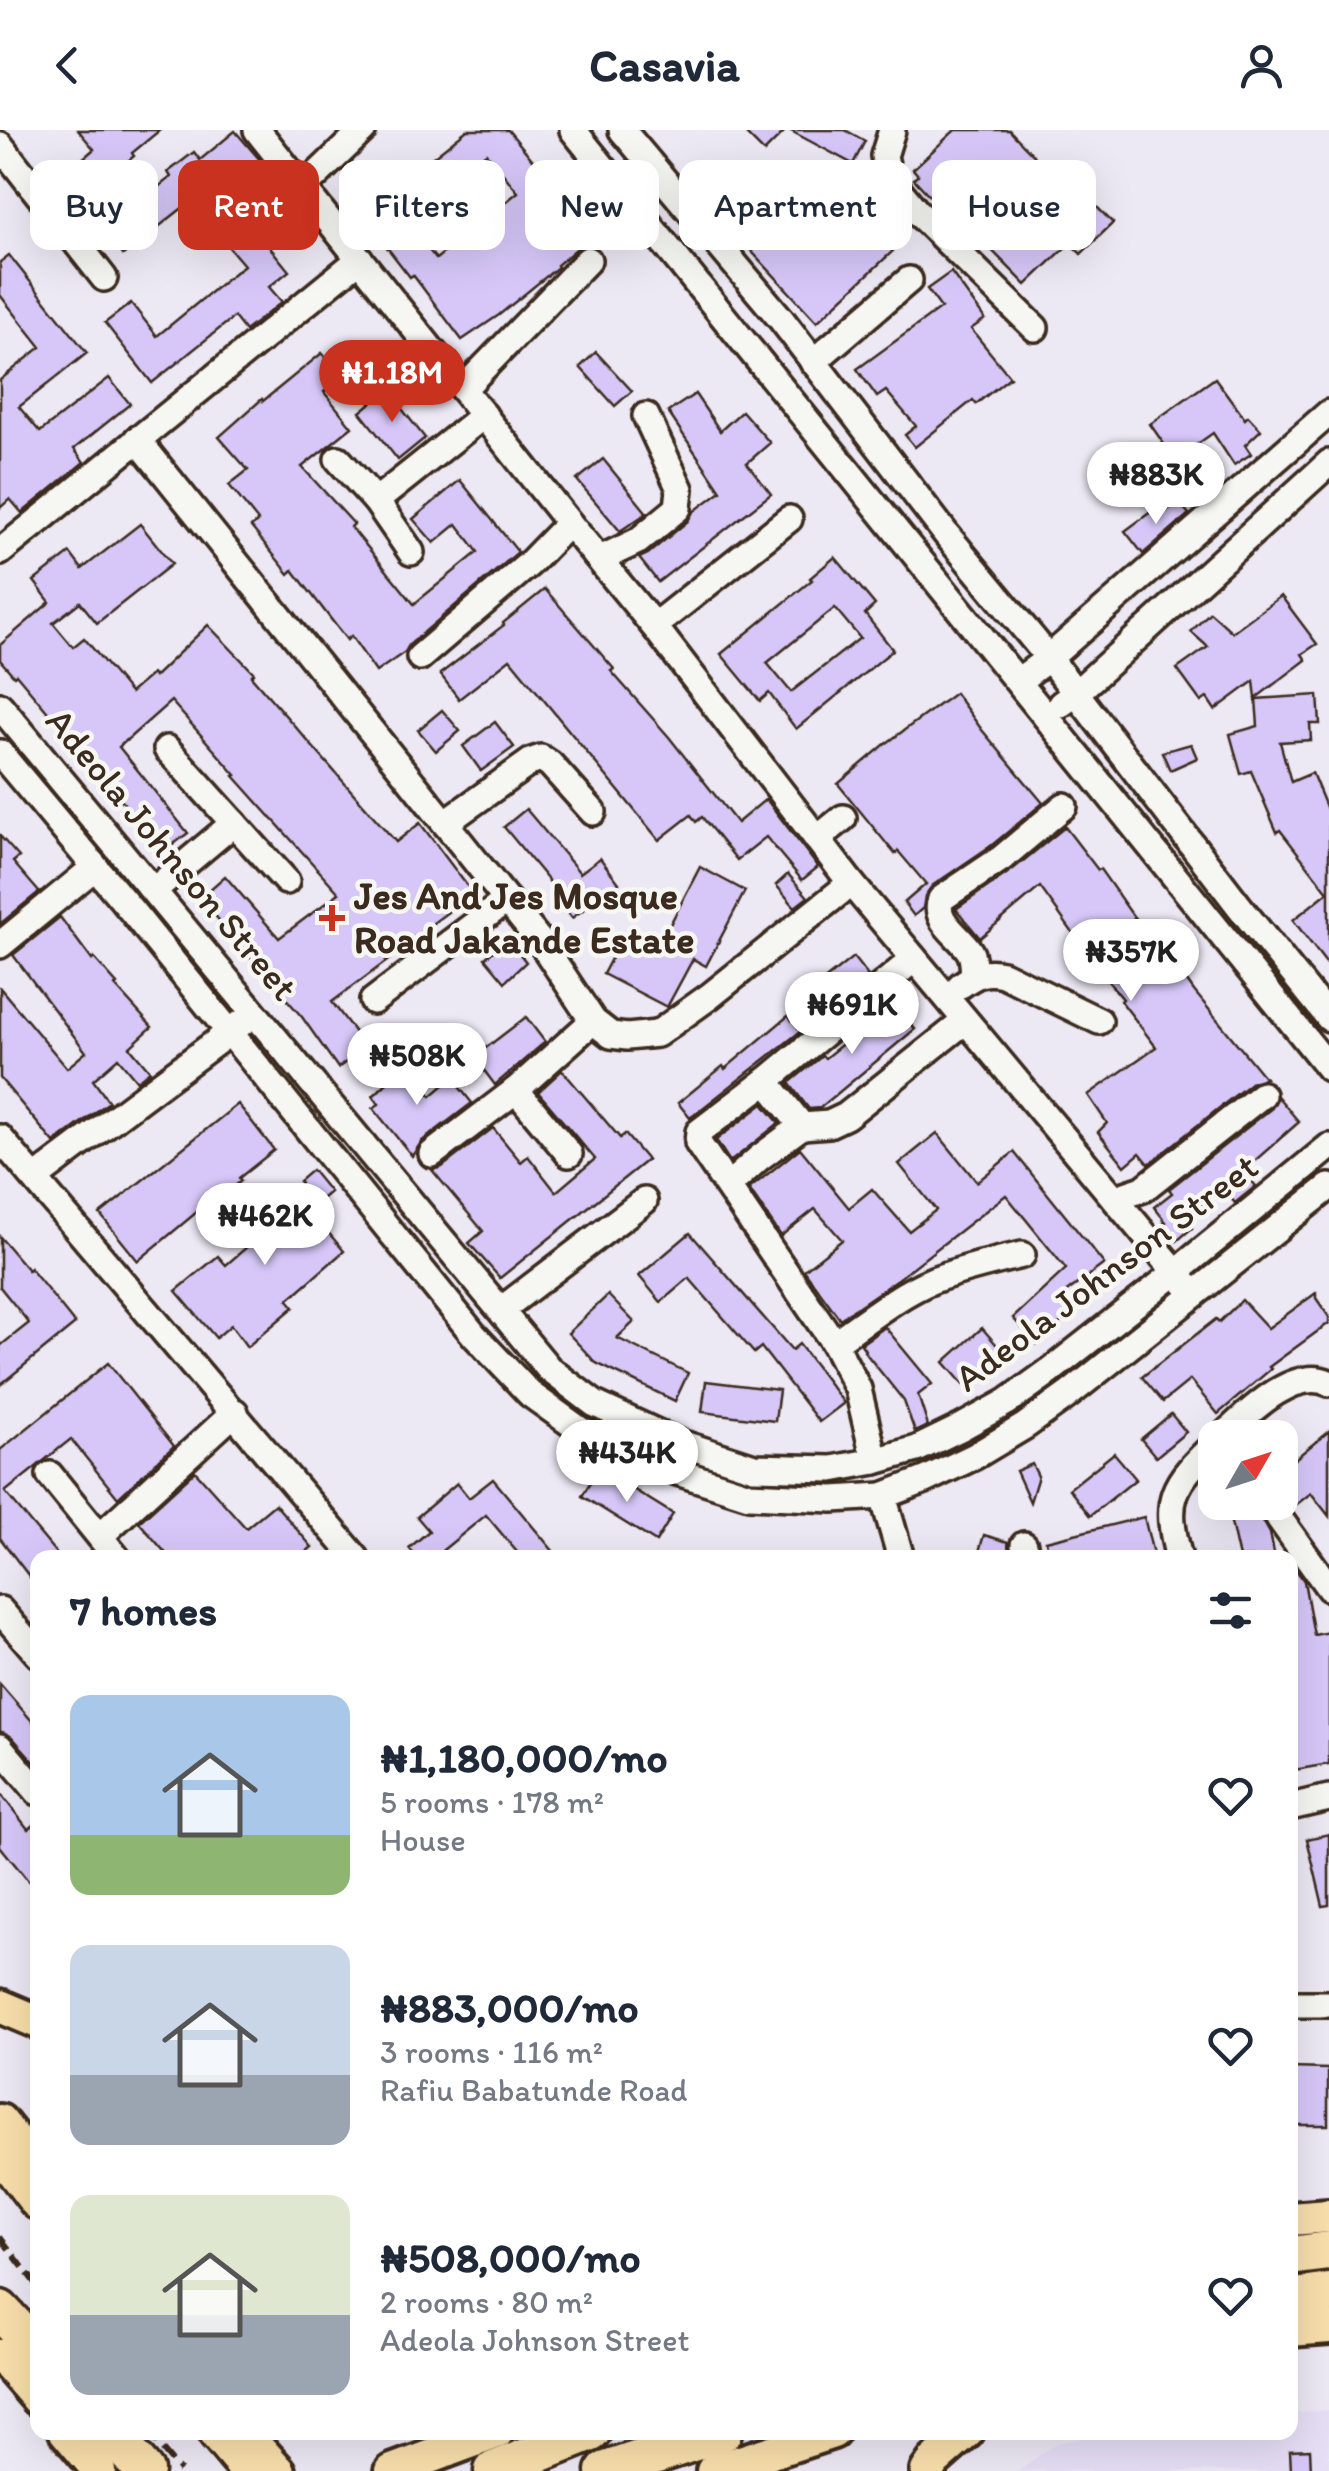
<!DOCTYPE html>
<meta charset="utf-8">
<style>
:root{--surface:#fff;--page:#f6f6f7;--text:#1f2937;--muted:#747a83;--accent:#c8321e}
body{margin:0;font-family:Itim,sans-serif;background:var(--page);color:var(--text);height:100vh;display:flex;flex-direction:column;font-size:38px;white-space:nowrap}
*{box-sizing:border-box;margin:0}
p{font-size:32px;color:var(--muted)}
.icon{flex:none;width:55px;height:55px;fill:none;stroke:currentColor;stroke-width:2;stroke-linecap:round;stroke-linejoin:round}
.map{position:relative;flex:1;overflow:hidden}
.drawer{position:absolute;left:30px;top:1420px;width:1268px;height:890px;display:flex;flex-direction:column;background:var(--surface);border-radius:20px;box-shadow:0 10px 40px #0002}
.drawer>*{flex:none}
.banner{position:absolute;left:30px;top:30px;width:1270px;height:90px;display:flex;gap:20px}
.needle{width:65px;rotate:51deg}
.tools{position:absolute;left:1198px;top:1290px;display:grid;gap:20px}
.tools a{display:grid;place-items:center;width:100px;height:100px;border-radius:20px;background:var(--surface);box-shadow:0 10px 40px #0002;font-size:50px}
.price{position:absolute;translate:-50% -85px;padding:0 22px;border-radius:35px;background:#fff;color:#222;font-size:32px;line-height:65px;filter:drop-shadow(0 2px 5px #0008)}
.price::after{content:'';position:absolute;left:50%;top:60px;width:30px;height:22px;margin-left:-15px;background:inherit;clip-path:polygon(0 0,100% 0,50% 100%)}
.price.on{background:var(--accent);color:#fff}
ul{padding:0;list-style:none}
li{display:flex;align-items:center;gap:30px;height:250px;padding:0 40px}
li span{display:grid;place-items:center;flex:none;width:280px;height:200px;border-radius:20px;color:#555}
li>.icon{margin-inline-start:auto}
span .icon{width:120px;height:120px;fill:#fffc;stroke-width:1}
li b{font-size:42px}
h2{display:flex;justify-content:space-between;align-items:center;height:120px;padding:0 40px;font-size:42px}
.chip{padding:0 35px;border-radius:20px;background:var(--surface);box-shadow:0 10px 40px #0002;font-size:35px;line-height:90px}
.chip.on{background:var(--accent);color:#fff}
header{display:flex;justify-content:space-between;align-items:center;height:130px;padding:0 40px;background:var(--surface);font-size:45px;font-weight:700}
.map>svg:first-child{display:block}
</style>
<header><svg class="icon" aria-label="back" viewBox="0 0 24 24"><path d="M15 5l-7 7 7 7"/></svg>Casavia<svg class="icon" aria-label="person" viewBox="0 0 24 24"><circle cx="12" cy="8" r="4"/><path d="M4 21q1-7 8-7t8 7"/></svg></header>
<div class="map">
<svg width="1329" height="2341" viewBox="0 0 1329 2341">
<rect width="100%" height="100%" fill="#ece8f4"/>
<filter id="ink" filterUnits="userSpaceOnUse"><feTurbulence type="fractalNoise" baseFrequency=".01" numOctaves="2"/><feDisplacementMap in="SourceGraphic" scale="20" xChannelSelector="R" yChannelSelector="G"/><feConvolveMatrix kernelMatrix="1 2 1 2 8 2 1 2 1" color-interpolation-filters="sRGB"/></filter>
<g filter="url(#ink)">
<path fill="#e5def5" d="M 1329,2280 L 1329,2341 L 1019,2341 L 1056,2313 L 1110,2302 L 1290,2302 L 1290,2284 Z"/>
<g fill="#d6c7f8" stroke="#3b2a1e" stroke-width="2.5" fill-rule="evenodd">
<path d="M 78,0 L 160,0 L 132,23 L 134,26 L 78,72 L 59,49 L 94,19 Z"/>
<path d="M 467,0 L 508,0 L 594,104 L 557,135 L 558,137 L 499,185 L 462,210 L 413,145 L 410,147 L 382,111 L 375,116 L 356,91 L 363,86 L 361,84 ZM 486,23 L 518,62 L 436,129 L 403,88 Z"/>
<path d="M 742,0 L 786,0 L 764,22 Z"/>
<path d="M 789,0 L 845,0 L 865,11 L 853,34 Z"/>
<path d="M 955,0 L 1009,0 L 1043,35 L 1010,67 L 1039,96 L 1078,58 L 1113,93 L 1081,124 L 1070,113 L 1026,155 L 974,102 L 972,103 L 961,91 L 957,95 L 914,49 L 918,45 L 913,39 Z"/>
<path d="M 235,1 L 260,30 L 224,61 L 289,141 L 269,157 L 282,172 L 245,201 L 234,187 L 152,253 L 105,193 L 131,173 L 157,206 L 244,135 L 190,72 L 123,125 L 103,100 L 171,47 L 168,42 L 194,22 L 200,30 Z"/>
<path d="M 818,37 L 893,121 L 817,192 L 730,98 L 758,72 L 769,83 Z"/>
<path d="M 9,125 L 87,223 L 19,277 L 40,302 L 109,248 L 130,274 L 74,319 L 84,332 L 22,383 L 10,369 L 0,378 L 0,250 L 41,217 L 0,165 L 0,132 Z"/>
<path d="M 951,142 L 985,189 L 971,199 L 1010,247 L 976,274 L 973,270 L 915,317 L 905,305 L 916,296 L 886,261 L 877,267 L 857,239 L 941,178 L 927,159 Z"/>
<path d="M 596,222 L 632,261 L 615,276 L 580,237 Z"/>
<path d="M 322,223 L 342,247 L 324,262 L 352,297 L 302,337 L 354,394 L 351,397 L 414,474 L 478,422 L 457,394 L 434,413 L 413,389 L 460,350 L 518,422 L 409,515 L 405,522 L 376,542 L 351,506 L 347,510 L 293,440 L 289,444 L 251,397 L 258,391 L 229,355 L 248,340 L 219,307 L 262,269 L 263,271 Z"/>
<path d="M 1215,248 L 1245,289 L 1248,286 L 1261,300 L 1245,315 L 1251,324 L 1234,335 L 1213,303 L 1175,330 L 1150,294 Z"/>
<path d="M 387,260 L 425,308 L 398,330 L 360,282 Z"/>
<path d="M 695,264 L 720,301 L 742,281 L 770,313 L 747,333 L 771,364 L 658,452 L 639,428 L 648,424 L 688,391 L 693,382 L 721,361 L 668,282 Z"/>
<path d="M 603,329 L 647,383 L 620,401 L 577,350 Z"/>
<path d="M 1178,371 L 1189,384 L 1143,424 L 1125,401 L 1152,381 L 1158,388 Z"/>
<path d="M 140,394 L 172,434 L 97,493 L 80,472 L 53,493 L 73,517 L 84,508 L 130,563 L 152,544 L 154,547 L 208,495 L 254,543 L 251,546 L 396,712 L 420,693 L 471,761 L 446,779 L 448,782 L 389,826 L 391,828 L 332,872 L 366,917 L 338,938 L 302,887 L 200,768 L 225,746 L 279,808 L 339,763 L 234,646 L 236,645 L 171,571 L 119,617 L 188,703 L 161,724 L 125,679 L 127,677 L 16,544 L 14,546 L 0,530 L 0,515 L 50,472 L 34,451 L 70,423 L 82,439 Z"/>
<path d="M 835,427 L 875,475 L 865,484 L 893,520 L 796,599 L 769,563 L 760,571 L 721,524 L 812,450 L 810,448 ZM 835,478 L 860,508 L 791,562 L 767,533 Z"/>
<path d="M 545,459 L 614,539 L 611,541 L 669,607 L 737,693 L 766,669 L 818,737 L 802,750 L 766,707 L 737,730 L 702,687 L 696,692 L 691,685 L 659,710 L 510,529 L 459,569 L 440,544 L 504,495 L 503,493 Z"/>
<path d="M 1281,466 L 1317,514 L 1302,524 L 1306,530 L 1256,568 L 1254,551 L 1215,580 L 1207,568 L 1201,572 L 1177,539 L 1208,517 L 1191,502 L 1210,482 L 1232,502 Z"/>
<path d="M 955,563 L 982,600 L 1043,673 L 992,715 L 932,756 L 925,766 L 923,778 L 914,786 L 904,773 L 926,754 L 898,721 L 895,724 L 838,654 L 884,615 Z"/>
<path d="M 1318,565 L 1320,594 L 1310,594 L 1311,610 L 1280,612 L 1291,652 L 1312,643 L 1329,684 L 1329,837 L 1293,790 L 1328,762 L 1280,700 L 1277,702 L 1251,641 L 1241,644 L 1230,604 L 1258,596 L 1256,569 Z"/>
<path d="M 442,580 L 460,601 L 436,621 L 418,600 Z"/>
<path d="M 495,592 L 514,617 L 481,641 L 463,616 Z"/>
<path d="M 1191,614 L 1197,628 L 1170,640 L 1162,622 Z"/>
<path d="M 526,679 L 580,743 L 600,728 L 619,753 L 572,788 L 553,764 L 557,761 L 504,697 Z"/>
<path d="M 1065,697 L 1098,740 L 1100,739 L 1133,786 L 1173,831 L 1194,861 L 1265,948 L 1252,952 L 1149,1034 L 1140,1023 L 1125,1036 L 1098,1002 L 1107,993 L 1088,965 L 1156,917 L 1121,871 L 1123,869 L 1086,825 L 1088,824 L 1040,757 L 980,808 L 956,779 L 1012,740 Z"/>
<path d="M 0,706 L 19,727 L 13,732 L 39,762 L 0,794 Z"/>
<path d="M 700,737 L 745,761 L 706,836 L 693,829 L 667,877 L 603,844 L 622,808 L 654,825 Z"/>
<path d="M 788,744 L 808,767 L 795,777 L 776,755 Z"/>
<path d="M 60,787 L 92,830 L 94,828 L 117,854 L 115,856 L 152,897 L 130,917 L 150,941 L 137,951 L 118,928 L 93,950 L 109,972 L 54,1013 L 0,948 L 0,858 L 67,938 L 86,922 L 13,825 Z"/>
<path d="M 508,809 L 526,832 L 505,852 L 485,828 Z"/>
<path d="M 853,827 L 868,846 L 828,879 L 812,860 Z"/>
<path d="M 889,871 L 891,873 L 893,872 L 915,899 L 820,978 L 809,979 L 789,953 L 822,926 L 825,928 L 850,908 L 848,905 Z"/>
<path d="M 788,886 L 801,901 L 690,988 L 678,973 L 723,936 L 725,939 Z"/>
<path d="M 526,887 L 545,912 L 495,955 L 474,927 Z"/>
<path d="M 404,937 L 431,966 L 452,948 L 472,973 L 422,1011 L 412,1026 L 373,978 L 379,974 L 373,966 Z"/>
<path d="M 562,940 L 620,1008 L 625,1004 L 647,1030 L 500,1148 L 469,1113 L 483,1101 L 432,1040 L 442,1037 L 493,998 L 521,1032 L 528,1026 L 556,1062 L 595,1029 L 538,962 Z"/>
<path d="M 1278,967 L 1299,992 L 1243,1041 L 1256,1056 L 1235,1073 L 1222,1058 L 1185,1088 L 1192,1098 L 1177,1111 L 1163,1094 L 1166,1092 L 1154,1077 L 1172,1063 L 1169,1059 L 1272,978 Z"/>
<path d="M 238,974 L 274,1020 L 239,1048 L 241,1051 L 218,1070 L 215,1067 L 138,1131 L 100,1084 Z"/>
<path d="M 763,974 L 779,993 L 730,1032 L 716,1010 Z"/>
<path d="M 937,1003 L 977,1052 L 1014,1022 L 1104,1134 L 1064,1164 L 1077,1178 L 1037,1214 L 1013,1188 L 1066,1139 L 1006,1065 L 898,1149 L 840,1189 L 804,1140 L 842,1110 L 815,1079 L 781,1106 L 749,1059 L 800,1018 L 849,1078 L 872,1059 L 909,1101 L 936,1080 L 899,1034 Z"/>
<path d="M 312,1040 L 330,1062 L 309,1080 L 344,1121 L 288,1170 L 294,1177 L 247,1217 L 231,1195 L 216,1208 L 176,1161 L 218,1126 L 226,1135 L 262,1104 L 253,1094 L 301,1053 L 299,1051 Z"/>
<path d="M 690,1103 L 792,1220 L 799,1214 L 844,1273 L 819,1292 L 761,1217 L 754,1223 L 689,1148 L 661,1172 L 639,1146 Z"/>
<path d="M 0,1107 L 28,1140 L 30,1138 L 75,1194 L 0,1255 L 0,1216 L 29,1193 L 0,1157 Z"/>
<path d="M 1316,1163 L 1316,1168 L 1329,1187 L 1329,1193 L 1269,1237 L 1271,1239 L 1218,1284 L 1190,1250 L 1163,1272 L 1142,1247 L 1216,1189 L 1219,1192 L 1242,1170 L 1268,1198 Z"/>
<path d="M 608,1165 L 634,1192 L 617,1208 L 688,1243 L 675,1271 L 596,1233 L 568,1203 Z"/>
<path d="M 885,1197 L 932,1254 L 918,1265 L 928,1296 L 915,1302 L 904,1271 L 864,1221 L 865,1220 L 861,1214 Z"/>
<path d="M 982,1198 L 1003,1222 L 964,1255 L 944,1232 Z"/>
<path d="M 108,1233 L 174,1316 L 118,1368 L 71,1309 L 5,1362 L 60,1428 L 38,1428 L 38,1458 L 0,1408 L 0,1320 Z"/>
<path d="M 706,1251 L 779,1260 L 775,1291 L 702,1282 Z"/>
<path d="M 1171,1284 L 1186,1302 L 1156,1327 L 1141,1309 Z"/>
<path d="M 1329,1301 L 1329,1386 L 1311,1363 L 1292,1378 L 1280,1370 L 1280,1341 Z"/>
<path d="M 1114,1323 L 1136,1349 L 1090,1386 L 1069,1359 Z"/>
<path d="M 1032,1334 L 1038,1346 L 1030,1372 L 1016,1341 Z"/>
<path d="M 599,1338 L 673,1384 L 656,1412 L 582,1366 Z"/>
<path d="M 195,1341 L 246,1398 L 275,1374 L 312,1417 L 299,1428 L 170,1428 L 139,1392 Z"/>
<path d="M 493,1349 L 559,1428 L 522,1428 L 486,1385 L 443,1420 L 450,1428 L 417,1428 L 409,1418 L 429,1401 L 417,1387 L 457,1353 L 469,1368 Z"/>
<path d="M 1264,1377 L 1263,1391 L 1270,1403 L 1275,1428 L 1239,1428 L 1229,1384 Z"/>
<path d="M 1144,1387 L 1154,1428 L 1050,1428 L 1046,1411 Z"/>
<path d="M 984,1405 L 1008,1412 L 1009,1428 L 977,1428 Z"/>
<path d="M 1290,1431 L 1304,1451 L 1314,1505 L 1329,1502 L 1329,1634 L 1294,1640 L 1290,1614 Z"/>
<path d="M 0,1554 L 38,1598 L 38,1636 L 12,1607 L 0,1601 Z"/>
<path d="M 0,1663 L 28,1699 L 38,1691 L 38,1763 L 0,1716 Z"/>
<path d="M 1329,1704 L 1329,1775 L 1323,1776 L 1307,1709 Z"/>
<path d="M 1290,1938 L 1328,1939 L 1328,1995 L 1290,1995 Z"/>
<path d="M 1310,2319 L 1311,2341 L 1291,2341 L 1290,2320 Z"/>
</g>
<g fill="none" stroke-linecap="round" stroke-linejoin="round">
<g stroke="#3b2a1e" stroke-width="32">
<g id="minor">
<path d="M 257,0 L 569,393 L 654,496 L 851,753 L 1185,1153"/>
<path d="M 573,0 L 1329,938"/>
<path d="M 622,0 L 781,189 L 946,404 L 1049,528 L 1239,776 L 1329,888"/>
<path d="M 892,0 L 884,26 L 887,39 L 898,59 L 916,81 L 1035,198"/>
<path d="M 0,15 L 104,148"/>
<path d="M 304,57 L 363,0"/>
<path d="M 813,232 L 909,150"/>
<path d="M 463,259 L 588,130"/>
<path d="M 137,309 L 542,814 L 593,891 L 611,905 L 627,907 L 657,904 L 710,866 L 851,753"/>
<path d="M 338,329 L 376,371 L 411,422"/>
<path d="M 376,371 L 484,285"/>
<path d="M 0,422 L 360,129"/>
<path d="M 600,429 L 638,411 L 678,378 L 680,359 L 646,286"/>
<path d="M 654,496 L 789,389"/>
<path d="M 420,527 L 529,434 L 569,393"/>
<path d="M 1018,551 L 1049,528 L 1329,283"/>
<path d="M 1061,574 L 1075,564 L 1329,333"/>
<path d="M 0,576 L 549,1239 L 595,1274 L 677,1312 L 754,1337 L 832,1339 L 875,1331 L 917,1319 L 960,1298 L 1007,1272 L 1050,1241 L 1176,1142 L 1329,1017"/>
<path d="M 167,619 L 286,751"/>
<path d="M 0,623 L 131,780 L 474,1205 L 530,1264 L 580,1300 L 671,1340 L 749,1365 L 833,1369 L 883,1366 L 925,1350 L 975,1326 L 1025,1296 L 1068,1265 L 1329,1057"/>
<path d="M 445,693 L 532,631 L 541,628 L 550,634 L 593,682"/>
<path d="M 817,709 L 843,688"/>
<path d="M 154,760 L 234,693"/>
<path d="M 0,815 L 95,737"/>
<path d="M 974,846 C 973,838 974,829 970,822 C 960,805 932,791 941,769 L 1002,728 L 1064,676"/>
<path d="M 961,855 C 976,844 985,840 1003,844 L 1099,891"/>
<path d="M 373,871 L 507,770"/>
<path d="M 766,951 L 802,996"/>
<path d="M 516,960 L 569,1024"/>
<path d="M 0,1008 L 356,1428"/>
<path d="M 432,1024 L 516,960 L 593,891"/>
<path d="M 35,1048 L 243,892"/>
<path d="M 728,1056 L 759,1028 L 802,996 L 829,994 L 846,986 L 965,891"/>
<path d="M 1116,1068 L 1143,1059 L 1262,965"/>
<path d="M 501,1180 L 644,1071"/>
<path d="M 834,1213 L 698,1013 L 699,1002 L 766,951 L 914,829"/>
<path d="M 1221,1308 C 1246,1285 1293,1236 1329,1253"/>
<path d="M 875,1331 L 858,1259 L 834,1213 C 866,1191 897,1165 933,1150 C 962,1139 992,1132 1022,1125"/>
<path d="M 50,1345 L 117,1428"/>
<path d="M 883,1366 L 901,1428"/>
<path d="M 1279,1388 L 1329,1458"/>
<path d="M 100,1406 L 235,1282"/>
<path d="M 1024,1415 L 1025,1428"/>
<path d="M 1179,1428 C 1163,1368 1172,1354 1215,1314"/>
<path d="M 0,1480 L 38,1524"/>
<path d="M 0,1617 L 38,1662"/>
<path d="M 1290,1677 L 1329,1668"/>
<path d="M 1290,1874 L 1329,1874"/>
</g>
</g>
<g stroke="#3b2a1e" stroke-width="40">
<g id="major">
<path d="M 0,1876 L 38,1892"/>
<path d="M 0,1991 L 38,2039"/>
<path d="M 1290,2089 L 1329,2086"/>
<path d="M 1290,2200 L 1329,2197"/>
<path d="M 0,2225 L 38,2269"/>
<path d="M 66,2302 L 99,2341"/>
<path d="M 244,2302 L 279,2341"/>
<path d="M 392,2341 L 497,2302"/>
<path d="M 713,2341 L 833,2302"/>
<path d="M 927,2341 L 934,2331 L 967,2302"/>
</g>
</g>
<g stroke="#3b2a1e" stroke-width="45">
<g id="highway">
<path d="M 0,2020 L 38,2070"/>
<path d="M 1290,2126 L 1329,2121"/>
<path d="M 1290,2169 L 1329,2163"/>
<path d="M 0,2180 L 38,2221"/>
<path d="M 110,2302 L 144,2341"/>
<path d="M 217,2302 L 250,2341"/>
<path d="M 494,2341 L 591,2302"/>
<path d="M 606,2341 L 722,2302"/>
</g>
</g>
<use href="#minor" stroke="#f6f6f2" stroke-width="25"/>
<use href="#major" stroke="#f8deab" stroke-width="32"/>
<use href="#highway" stroke="#f8deab" stroke-width="38"/>
<g stroke="#3b2a1e" stroke-width="6" stroke-dasharray="15 8" stroke-linecap="butt">
<path d="M 0,2107 L 38,2157"/>
<path d="M 148,2302 L 180,2341"/>
</g>
</g>
</g>
<path fill="#c8321e" stroke="#f6f6f2" stroke-width="4" d="M327 773h10v10h10v10h-10v10h-10v-10h-10v-10h10z"/>
<g text-anchor="middle" dominant-baseline="central" stroke-width="9" stroke-linejoin="round" paint-order="stroke">
<g font-size="38" fill="#3b2a1e" stroke="#f6f6f2">
<text transform="translate(172 724) rotate(50)">Adeola Johnson Street</text>
<text transform="translate(1106 1142) rotate(-37)">Adeola Johnson Street</text>
</g>
<g font-size="38" font-weight="bold" fill="#3b2a1e" stroke="#f6f6f2" text-anchor="start">
<text x="354" y="766">Jes And Jes Mosque<tspan x="354" dy="44">Road Jakande Estate</tspan></text>
</g>
</g>
</svg>
<div class="tools">
<a><svg class="needle" viewBox="-14 -14 28 28"><path d="M0-13l5 13h-10z" fill="#e53935"/><path d="M0 13l5-13h-10z" fill="#747a83"/></svg></a>
</div>
<b class="price on" style="left:392px;top:295px">₦1.18M</b>
<b class="price" style="left:1156px;top:397px">₦883K</b>
<b class="price" style="left:1131px;top:874px">₦357K</b>
<b class="price" style="left:852px;top:927px">₦691K</b>
<b class="price" style="left:417px;top:978px">₦508K</b>
<b class="price" style="left:265px;top:1138px">₦462K</b>
<b class="price" style="left:627px;top:1375px">₦434K</b>
<div class="banner">
<a class="chip">Buy</a>
<a class="chip on">Rent</a>
<a class="chip">Filters</a>
<a class="chip">New</a>
<a class="chip">Apartment</a>
<a class="chip">House</a>
</div>
<section class="drawer">
<h2>7 homes<svg class="icon" aria-label="filters" viewBox="0 0 24 24"><path d="M4 7h16M4 17h16"/><circle cx="9" cy="7" r="2"/><circle cx="15" cy="17" r="2"/></svg></h2>
<ul>
<li><span style="background:linear-gradient(#a9c7e8 70%,#8fb573 0)"><svg class="icon" aria-label="home" viewBox="0 0 24 24"><path d="M3 11l9-7 9 7M6 9v11h12V9"/></svg></span><div><b>₦1,180,000/mo</b><p>5 rooms · 178 m²</p><p>House</p></div><svg class="icon" aria-label="heart" viewBox="0 0 24 24"><path d="M12 20l-8-8c-3-5 5-10 8-4 3-6 11-1 8 4z"/></svg></li>
<li><span style="background:linear-gradient(#c9d6e8 65%,#9aa5b1 0)"><svg class="icon" aria-label="home" viewBox="0 0 24 24"><path d="M3 11l9-7 9 7M6 9v11h12V9"/></svg></span><div><b>₦883,000/mo</b><p>3 rooms · 116 m²</p><p>Rafiu Babatunde Road</p></div><svg class="icon" aria-label="heart" viewBox="0 0 24 24"><path d="M12 20l-8-8c-3-5 5-10 8-4 3-6 11-1 8 4z"/></svg></li>
<li><span style="background:linear-gradient(#dfe7d0 60%,#9aa5b1 0)"><svg class="icon" aria-label="home" viewBox="0 0 24 24"><path d="M3 11l9-7 9 7M6 9v11h12V9"/></svg></span><div><b>₦508,000/mo</b><p>2 rooms · 80 m²</p><p>Adeola Johnson Street</p></div><svg class="icon" aria-label="heart" viewBox="0 0 24 24"><path d="M12 20l-8-8c-3-5 5-10 8-4 3-6 11-1 8 4z"/></svg></li>
</ul>
</section>
</div>
